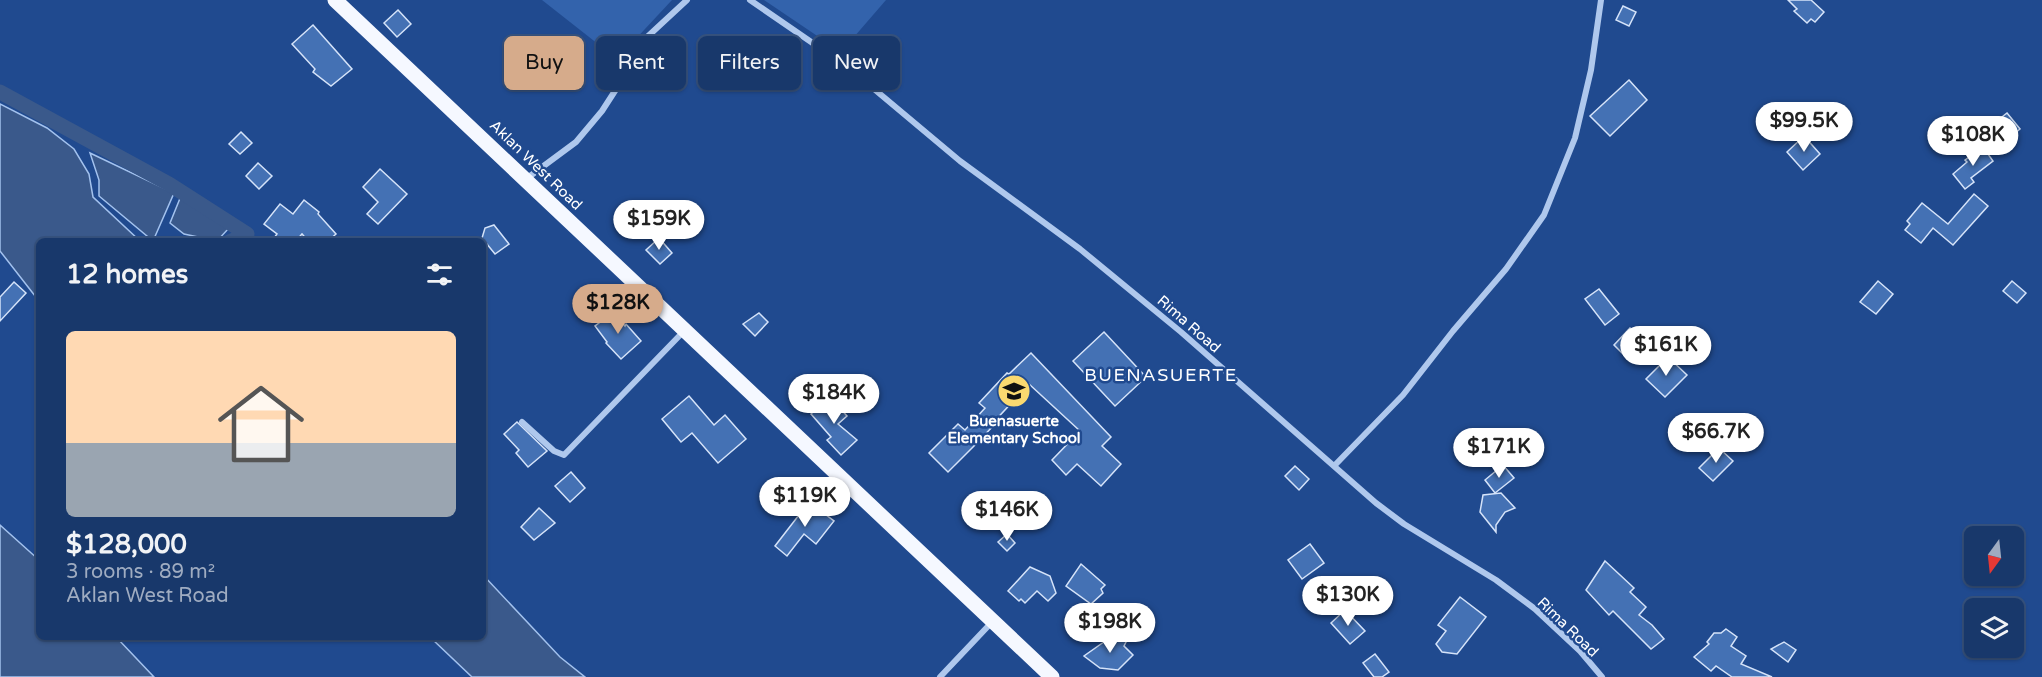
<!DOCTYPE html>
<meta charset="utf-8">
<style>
:root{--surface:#18386b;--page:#254373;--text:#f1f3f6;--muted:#9facc1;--line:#36527e;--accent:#d6ab8b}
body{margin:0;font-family:"Varela Round",sans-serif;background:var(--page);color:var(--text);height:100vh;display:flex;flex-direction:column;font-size:22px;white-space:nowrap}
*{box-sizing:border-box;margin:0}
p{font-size:20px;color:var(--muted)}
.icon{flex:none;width:33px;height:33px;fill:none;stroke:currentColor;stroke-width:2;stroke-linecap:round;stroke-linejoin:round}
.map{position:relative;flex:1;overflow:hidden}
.details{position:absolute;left:36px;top:238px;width:450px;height:402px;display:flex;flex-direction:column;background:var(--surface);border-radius:9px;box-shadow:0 2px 4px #0004,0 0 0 2px var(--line)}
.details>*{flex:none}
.guide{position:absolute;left:504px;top:36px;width:570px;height:54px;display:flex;gap:12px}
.needle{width:39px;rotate:195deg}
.fabs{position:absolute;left:1964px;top:526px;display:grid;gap:12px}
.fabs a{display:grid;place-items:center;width:60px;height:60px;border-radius:9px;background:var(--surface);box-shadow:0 2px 4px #0004,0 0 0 2px var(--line);font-size:30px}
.price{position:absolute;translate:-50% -51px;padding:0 14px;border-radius:21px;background:#fff;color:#222;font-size:20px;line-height:39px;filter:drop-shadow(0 2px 3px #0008)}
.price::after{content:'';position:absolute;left:50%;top:36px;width:18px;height:14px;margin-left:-9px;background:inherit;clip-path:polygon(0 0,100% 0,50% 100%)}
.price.active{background:var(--accent);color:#111}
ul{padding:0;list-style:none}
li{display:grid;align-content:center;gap:12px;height:318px;padding:0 30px}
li+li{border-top:2px solid var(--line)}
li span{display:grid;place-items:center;height:186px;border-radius:9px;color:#555}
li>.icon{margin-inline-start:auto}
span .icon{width:108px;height:108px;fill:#fffc;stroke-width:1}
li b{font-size:26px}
h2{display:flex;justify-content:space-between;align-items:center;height:72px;padding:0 30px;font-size:26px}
.tag{padding:0 21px;border-radius:9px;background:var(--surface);box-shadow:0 2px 4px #0004,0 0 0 2px var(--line);font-size:21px;line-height:54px}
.tag.active{background:var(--accent);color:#111}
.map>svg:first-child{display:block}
</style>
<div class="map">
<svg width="2042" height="677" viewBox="0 0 2042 677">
<rect width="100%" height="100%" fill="#204a8f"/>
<g fill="#3363ac">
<path d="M 542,0 L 672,0 L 617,59 Z"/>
<path d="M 764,0 L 886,0 L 841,52 Z"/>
</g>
<g fill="#3a598b" stroke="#a3c2ee" stroke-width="1.5">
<path d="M 0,104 L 47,128 L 74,149 L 89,174 L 93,197 L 140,241 L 39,242 L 39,301 L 0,251 Z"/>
<path d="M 90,153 L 174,193 L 153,241 L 99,196 L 99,180 Z"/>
<path d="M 181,196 L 229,228 L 217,241 L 184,234 L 170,223 Z"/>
<path d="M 0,525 L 39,560 L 39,638 L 117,638 L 154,677 L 0,677 Z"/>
<path d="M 483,575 L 560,657 L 585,677 L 472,677 L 431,638 L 483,638 Z"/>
</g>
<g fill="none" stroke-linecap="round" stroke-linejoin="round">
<path stroke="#3a598b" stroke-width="15" d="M 0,92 L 169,184 L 247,234 L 229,242"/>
</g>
<g fill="#4471b4" stroke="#d5e3f9" stroke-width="1.5">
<path d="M 1788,0 L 1811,0 L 1824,12 L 1815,22 L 1811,19 L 1807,23 L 1794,11 L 1797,9 Z"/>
<path d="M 1623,6 L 1636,12 L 1629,26 L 1616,20 Z"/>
<path d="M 398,10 L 411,24 L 397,37 L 384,23 Z"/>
<path d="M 313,25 L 352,69 L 331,86 L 313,72 L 315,69 L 292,44 Z"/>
<path d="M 1629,80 L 1647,100 L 1610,136 L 1590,116 Z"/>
<path d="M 2007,113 L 2020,129 L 2007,140 L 1993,124 Z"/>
<path d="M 241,132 L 252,143 L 240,154 L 229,144 Z"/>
<path d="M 1804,136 L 1820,154 L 1803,170 L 1787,152 Z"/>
<path d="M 1983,147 L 1993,161 L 1971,178 L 1974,182 L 1965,189 L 1953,174 L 1967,162 L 1965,160 Z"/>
<path d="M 258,163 L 272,176 L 259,189 L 246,176 Z"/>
<path d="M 380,169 L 407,194 L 378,224 L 367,214 L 378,202 L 363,187 Z"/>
<path d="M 1974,194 L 1988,206 L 1953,245 L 1933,228 L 1921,243 L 1905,230 L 1910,224 L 1907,221 L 1922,203 L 1948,224 Z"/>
<path d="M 304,200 L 319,212 L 318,214 L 336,234 L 327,242 L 309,242 L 302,234 L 295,242 L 271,242 L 277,234 L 264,224 L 280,204 L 293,214 Z"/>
<path d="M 494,225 L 509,244 L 495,254 L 482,238 L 485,228 Z"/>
<path d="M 659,238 L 672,253 L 660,264 L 646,250 Z"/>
<path d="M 1878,281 L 1893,294 L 1876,314 L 1860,302 Z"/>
<path d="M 2012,281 L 2026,293 L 2017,303 L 2003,291 Z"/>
<path d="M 14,282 L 26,293 L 0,321 L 0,297 Z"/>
<path d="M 1599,289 L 1619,314 L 1605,325 L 1585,299 Z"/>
<path d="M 614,312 L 625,326 L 626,324 L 641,341 L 621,359 L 606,343 L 607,342 L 595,326 Z"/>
<path d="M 759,313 L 768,322 L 755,336 L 743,324 Z"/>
<path d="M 1630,328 L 1644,341 L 1627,358 L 1614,345 Z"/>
<path d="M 1104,332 L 1146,377 L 1115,406 L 1073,361 Z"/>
<path d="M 1031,353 L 1111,437 L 1102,446 L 1121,464 L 1101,486 L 1077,464 L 1066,475 L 1052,460 L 1080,431 L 1029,384 L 992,424 L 993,426 L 977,443 L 948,472 L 929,453 L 958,424 L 965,430 L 985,408 L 979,403 L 1007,373 L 1009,374 Z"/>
<path d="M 1668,357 L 1687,375 L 1665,397 L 1646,379 Z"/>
<path d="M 689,396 L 714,425 L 725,415 L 746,439 L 718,463 L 692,433 L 681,442 L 662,419 Z"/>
<path d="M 830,397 L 847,416 L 838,424 L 857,440 L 841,455 L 827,440 L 831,437 L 811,414 Z"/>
<path d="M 517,422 L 547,451 L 528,467 L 516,453 L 519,450 L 504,434 Z"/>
<path d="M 1719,448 L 1733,461 L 1713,481 L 1699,468 Z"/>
<path d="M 1503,465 L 1514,478 L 1495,493 L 1485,480 Z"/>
<path d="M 1295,466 L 1309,479 L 1299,490 L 1285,476 Z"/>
<path d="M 571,472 L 585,488 L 570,502 L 555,486 Z"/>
<path d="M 1501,493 L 1515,508 L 1505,512 L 1496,525 L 1496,532 L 1480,512 L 1483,495 Z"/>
<path d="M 809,502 L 834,521 L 816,544 L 804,534 L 787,556 L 775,546 Z"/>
<path d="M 539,508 L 555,523 L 534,540 L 521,527 Z"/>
<path d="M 1007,534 L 1015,543 L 1007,551 L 998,542 Z"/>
<path d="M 1310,544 L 1324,563 L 1302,579 L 1288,560 Z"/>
<path d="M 1605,561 L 1634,588 L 1630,592 L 1646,607 L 1639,615 L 1652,625 L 1664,639 L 1651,649 L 1613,611 L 1609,615 L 1586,590 Z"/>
<path d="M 1081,564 L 1105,585 L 1101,589 L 1103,593 L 1091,604 L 1066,586 Z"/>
<path d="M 1030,567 L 1050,576 L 1056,593 L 1048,601 L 1037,591 L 1025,603 L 1021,599 L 1019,601 L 1008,591 Z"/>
<path d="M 1460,597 L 1486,617 L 1457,654 L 1442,652 L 1436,644 L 1446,631 L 1438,625 Z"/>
<path d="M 1345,610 L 1365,631 L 1350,644 L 1331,623 Z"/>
<path d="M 1726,629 L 1737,637 L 1731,646 L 1746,656 L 1741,664 L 1772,677 L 1732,677 L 1716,666 L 1711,671 L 1694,657 L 1709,644 L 1707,642 L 1714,633 L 1721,633 Z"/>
<path d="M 1118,632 L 1126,642 L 1124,646 L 1133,655 L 1118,670 L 1100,668 L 1084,656 Z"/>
<path d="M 1784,642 L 1796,650 L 1788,662 L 1771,649 Z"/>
<path d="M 1375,654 L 1389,672 L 1382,677 L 1374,677 L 1363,663 Z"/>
</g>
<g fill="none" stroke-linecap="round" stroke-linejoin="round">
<g stroke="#afc8ed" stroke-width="6">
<path d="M 750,0 L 849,68 L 960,161 L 1080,249 L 1181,332 L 1376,503 L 1404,524 L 1496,580 L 1535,609 L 1580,651 L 1602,677"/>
<path d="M 526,179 L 576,142 L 602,111 L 622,80 L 632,51 L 687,0"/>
<path d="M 522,422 L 554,451 L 564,455 L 684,331"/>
<path d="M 1335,465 L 1403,395 L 1453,331 L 1506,269 L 1544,215 L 1575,138 L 1591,70 L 1601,0"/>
<path d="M 940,677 L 992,622"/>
</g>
<path stroke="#f5f8ff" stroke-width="15" d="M 335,0 L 1052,677"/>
</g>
<defs>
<g id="school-disc" transform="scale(1.725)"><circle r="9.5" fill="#fad970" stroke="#204a8f"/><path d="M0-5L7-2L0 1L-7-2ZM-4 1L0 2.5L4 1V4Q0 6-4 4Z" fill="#111"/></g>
</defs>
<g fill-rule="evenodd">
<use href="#school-disc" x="1014" y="391"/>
</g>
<g text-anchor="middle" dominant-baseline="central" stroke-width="5" stroke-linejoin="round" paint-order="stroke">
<g font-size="15" fill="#fff" stroke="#204a8f">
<text transform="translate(536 165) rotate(44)">Aklan West Road</text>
<text transform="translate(1189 324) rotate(41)">Rima Road</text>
<text transform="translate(1568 627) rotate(44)">Rima Road</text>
</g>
<g font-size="15" font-weight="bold" fill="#fff" stroke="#204a8f">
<text x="1014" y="421">Buenasuerte<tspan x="1014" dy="17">Elementary School</tspan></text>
</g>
<g font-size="18" letter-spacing="1.5" fill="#fff" stroke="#204a8f">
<text x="1161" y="375">BUENASUERTE</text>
</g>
</g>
</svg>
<div class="fabs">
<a><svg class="needle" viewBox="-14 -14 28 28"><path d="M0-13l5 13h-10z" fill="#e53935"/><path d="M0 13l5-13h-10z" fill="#9facc1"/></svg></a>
<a><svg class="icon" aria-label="layers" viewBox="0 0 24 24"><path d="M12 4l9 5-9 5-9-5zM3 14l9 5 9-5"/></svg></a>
</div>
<b class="price" style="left:1804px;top:153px">$99.5K</b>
<b class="price" style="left:1973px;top:167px">$108K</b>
<b class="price" style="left:659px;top:251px">$159K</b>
<b class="price active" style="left:618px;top:335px">$128K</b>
<b class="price" style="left:1666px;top:377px">$161K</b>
<b class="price" style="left:834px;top:425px">$184K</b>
<b class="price" style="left:1716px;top:464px">$66.7K</b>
<b class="price" style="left:1499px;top:479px">$171K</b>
<b class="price" style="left:805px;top:528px">$119K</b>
<b class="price" style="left:1007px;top:542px">$146K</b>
<b class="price" style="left:1348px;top:627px">$130K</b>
<b class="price" style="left:1110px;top:654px">$198K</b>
<div class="guide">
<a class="tag active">Buy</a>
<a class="tag">Rent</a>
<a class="tag">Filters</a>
<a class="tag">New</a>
</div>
<section class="details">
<h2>12 homes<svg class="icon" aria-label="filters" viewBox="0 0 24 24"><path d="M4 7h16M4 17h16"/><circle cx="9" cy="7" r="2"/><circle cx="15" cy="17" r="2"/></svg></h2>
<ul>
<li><span style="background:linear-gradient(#ffd9b3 60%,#9aa5b1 0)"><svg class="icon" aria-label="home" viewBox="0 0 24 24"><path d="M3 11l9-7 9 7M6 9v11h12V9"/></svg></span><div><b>$128,000</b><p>3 rooms · 89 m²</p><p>Aklan West Road</p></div></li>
</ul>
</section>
</div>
